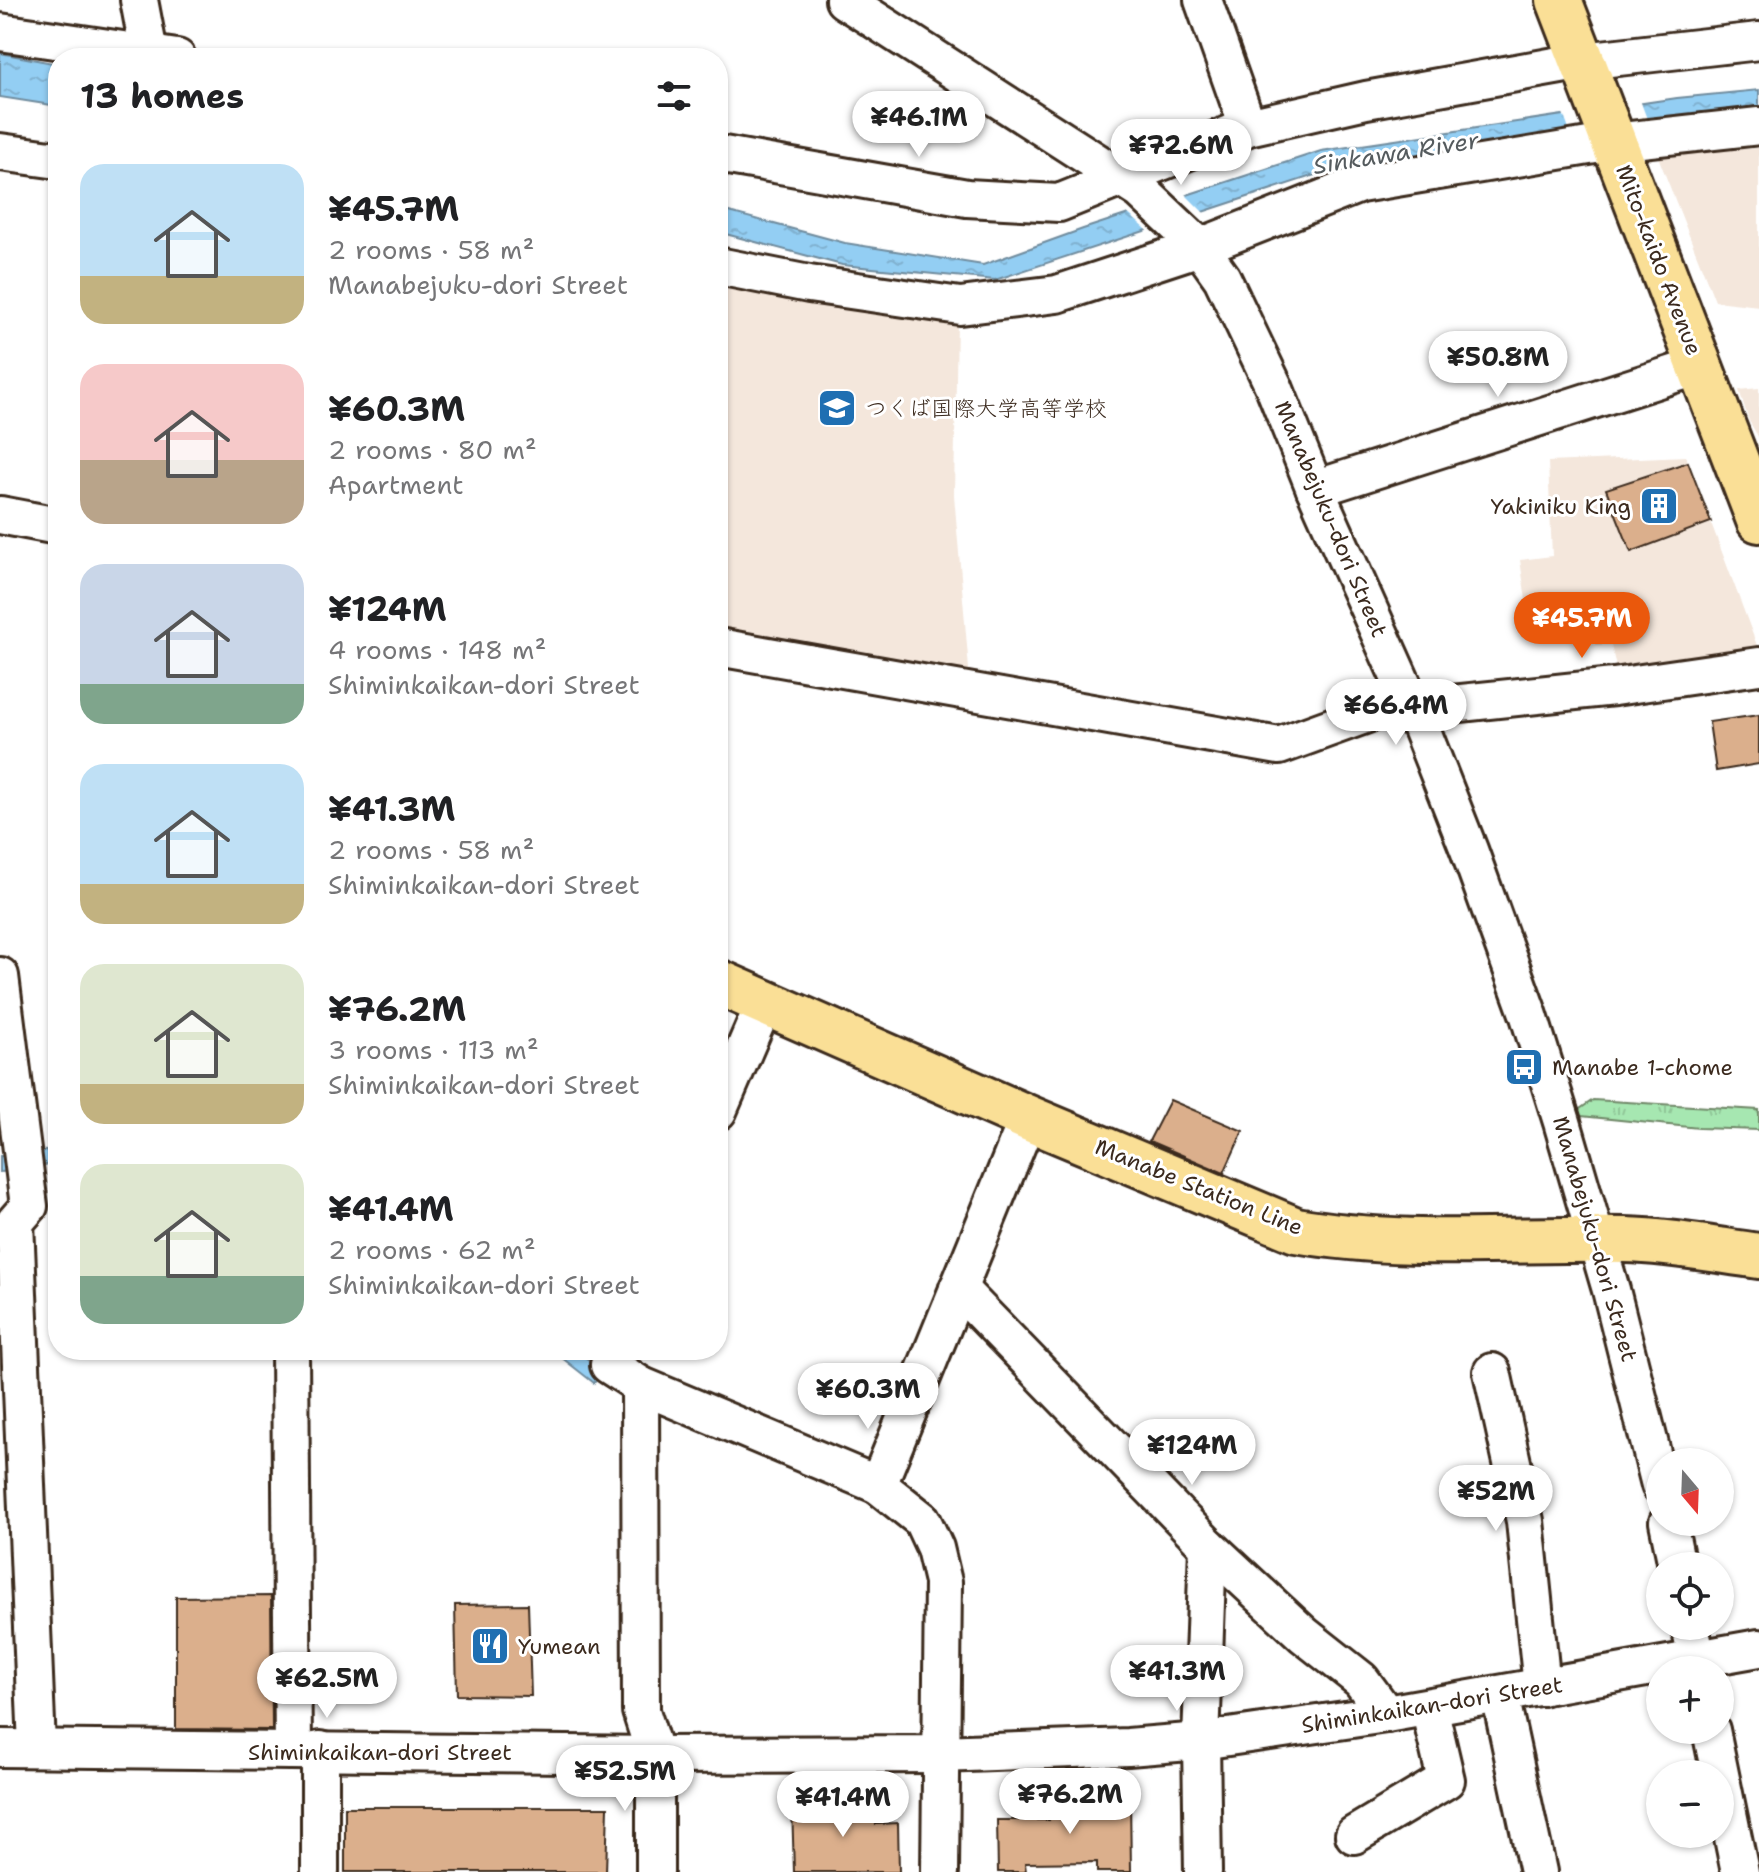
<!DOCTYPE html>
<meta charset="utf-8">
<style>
:root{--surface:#fff;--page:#f6f6f6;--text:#202124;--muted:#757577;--accent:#ea580c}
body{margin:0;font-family:"Shantell Sans","Klee One",sans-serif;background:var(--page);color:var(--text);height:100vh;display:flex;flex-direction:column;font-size:30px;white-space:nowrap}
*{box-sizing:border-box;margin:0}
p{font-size:26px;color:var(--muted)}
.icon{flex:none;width:44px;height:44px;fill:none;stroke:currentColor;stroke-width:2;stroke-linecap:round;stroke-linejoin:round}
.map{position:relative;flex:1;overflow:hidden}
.side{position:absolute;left:48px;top:48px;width:680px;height:1312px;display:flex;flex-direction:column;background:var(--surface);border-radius:32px;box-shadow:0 2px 6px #0004}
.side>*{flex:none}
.needle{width:52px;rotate:161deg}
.tools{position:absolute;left:1646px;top:1448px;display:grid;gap:16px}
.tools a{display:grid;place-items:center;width:88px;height:88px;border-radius:50%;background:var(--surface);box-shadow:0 2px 6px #0004;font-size:40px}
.price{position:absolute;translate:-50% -68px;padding:0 18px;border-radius:28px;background:#fff;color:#222;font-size:26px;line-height:52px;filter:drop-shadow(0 2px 4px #0008)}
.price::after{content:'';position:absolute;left:50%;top:48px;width:24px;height:18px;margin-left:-12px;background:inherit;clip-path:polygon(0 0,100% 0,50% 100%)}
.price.current{background:var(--accent);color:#fff}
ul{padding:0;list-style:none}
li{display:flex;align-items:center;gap:24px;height:200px;padding:0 32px}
li span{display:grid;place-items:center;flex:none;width:224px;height:160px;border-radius:24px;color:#555}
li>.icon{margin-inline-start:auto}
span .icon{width:96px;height:96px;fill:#fffc;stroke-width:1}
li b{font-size:34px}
h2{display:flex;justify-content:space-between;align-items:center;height:96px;padding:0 32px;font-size:34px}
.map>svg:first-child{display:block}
</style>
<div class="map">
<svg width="1759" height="1872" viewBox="0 0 1759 1872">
<defs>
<pattern id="park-tufts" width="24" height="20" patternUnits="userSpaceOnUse" patternTransform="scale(2)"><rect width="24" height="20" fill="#a6e7b1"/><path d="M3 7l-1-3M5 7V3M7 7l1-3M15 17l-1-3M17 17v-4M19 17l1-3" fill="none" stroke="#90c698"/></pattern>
<pattern id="water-ripples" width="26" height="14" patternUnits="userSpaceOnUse" patternTransform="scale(2)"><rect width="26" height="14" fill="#93cef3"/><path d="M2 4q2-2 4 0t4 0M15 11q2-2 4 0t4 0" fill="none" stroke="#80b1d0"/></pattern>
</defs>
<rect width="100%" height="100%" fill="#fff"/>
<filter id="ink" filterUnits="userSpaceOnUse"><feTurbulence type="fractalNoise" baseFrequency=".0125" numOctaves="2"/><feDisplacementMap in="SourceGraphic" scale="16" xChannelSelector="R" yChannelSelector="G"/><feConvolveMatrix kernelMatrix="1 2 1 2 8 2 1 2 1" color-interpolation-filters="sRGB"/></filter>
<g filter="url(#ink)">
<g fill="#f4e7dc">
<path d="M 1759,148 L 1759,306 L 1715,301 L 1657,154 Z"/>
<path d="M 718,277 L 957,322 L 954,495 L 971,692 L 718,647 Z"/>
<path d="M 1759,388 L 1759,438 L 1749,421 L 1739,390 Z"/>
<path d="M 1686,456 L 1759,651 L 1617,672 L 1611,645 L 1596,645 L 1593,603 L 1528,613 L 1520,560 L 1552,556 L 1548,462 Z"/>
</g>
<path fill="url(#park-tufts)" stroke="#708868" stroke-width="2" d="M 1593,1100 L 1759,1110 L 1759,1130 L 1699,1128 L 1571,1115 Z"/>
<g fill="url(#water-ripples)" stroke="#708c9e" stroke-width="2">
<path d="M 0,53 L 58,64 L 58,106 L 0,97 Z"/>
<path d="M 1759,90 L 1759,110 L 1324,172 L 995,280 L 842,265 L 718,232 L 718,209 L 845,243 L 983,265 L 1083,229 L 1321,151 L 1677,98 Z"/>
<path d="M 58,1148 L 58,1162 L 19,1171 L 0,1172 L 0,1156 L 18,1156 Z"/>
<path d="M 552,1350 L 576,1350 L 604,1372 L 594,1383 Z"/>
</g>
<g fill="#fff">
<path d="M 1640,100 L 1650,127 L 1573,141 L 1563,113 Z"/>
<path d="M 1184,193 L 1207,216 L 1152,234 L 1126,212 Z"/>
</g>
<g fill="#dbaf8c" stroke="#3b2a1e" stroke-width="2">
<path d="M 1688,462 L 1711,522 L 1631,552 L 1606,489 Z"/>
<path d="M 1759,715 L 1759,764 L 1716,771 L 1709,722 Z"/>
<path d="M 1170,1100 L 1243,1131 L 1224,1173 L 1149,1141 Z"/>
<path d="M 271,1596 L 272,1730 L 176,1729 L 176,1597 Z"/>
<path d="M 528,1604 L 531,1696 L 457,1695 L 455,1605 Z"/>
<path d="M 1130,1797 L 1131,1872 L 1097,1872 L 1097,1862 L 1025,1863 L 1026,1872 L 998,1872 L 997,1820 L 1049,1820 L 1049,1800 Z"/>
<path d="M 875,1802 L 876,1824 L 898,1823 L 899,1872 L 794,1872 L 792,1805 Z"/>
<path d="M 345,1807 L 608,1807 L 606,1872 L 345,1872 Z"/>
</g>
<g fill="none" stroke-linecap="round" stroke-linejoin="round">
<g stroke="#3b2a1e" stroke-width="42">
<g id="minor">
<path d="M 139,0 L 149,53"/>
<path d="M 844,0 L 1140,190 L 1200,247 L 1222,278 L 1274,387 L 1315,489 L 1413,708 L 1469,850 L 1529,1016 L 1562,1122 L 1611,1290 L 1660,1485"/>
<path d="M 1203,0 L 1248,127"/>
<path d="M 0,32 L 177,58"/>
<path d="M 0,152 L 58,160"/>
<path d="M 718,154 L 967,198 L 1059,203 L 1248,127 L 1366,100 L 1583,61 L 1759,41"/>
<path d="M 718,266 L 809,284 L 960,306 L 1057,294 L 1200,247 L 1360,184 L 1613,142 L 1759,126"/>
<path d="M 1315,489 L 1699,366"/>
<path d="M 0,515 L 58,526"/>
<path d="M 718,647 L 1279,746 L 1389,706 L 1413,708 L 1614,687 L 1759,666"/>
<path d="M 0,976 L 29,1206 L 15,1222 L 37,1747"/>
<path d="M 718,1111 L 765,1002"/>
<path d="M 958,1288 L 1208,1546 L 1304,1635 L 1361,1680 L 1386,1714"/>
<path d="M 290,1350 L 293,1751"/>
<path d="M 616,1350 L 609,1365 L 640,1385"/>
<path d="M 1492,1372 L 1525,1521 L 1542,1687"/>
<path d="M 1668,1522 L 1677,1566"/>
<path d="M 1690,1626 L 1699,1670"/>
<path d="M 1500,1695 L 1538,1872"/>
<path d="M 1711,1730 L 1740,1872"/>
<path d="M 0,1748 L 655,1755 L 941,1754 L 1128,1747 L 1201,1741 L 1386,1714 L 1759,1648"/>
<path d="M 1354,1835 L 1446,1780 L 1429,1707"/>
<path d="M 320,1872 L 320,1750"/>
<path d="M 655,1872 L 655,1755 L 641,1711 L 640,1385 L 878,1485"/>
<path d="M 940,1872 L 943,1582 L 935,1548 L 922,1520 L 878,1485 L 1028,1118"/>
<path d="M 1203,1872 L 1201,1741 L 1208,1546"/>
</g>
</g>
<g stroke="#3b2a1e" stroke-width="50">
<path id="major" d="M 718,982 L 1028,1118 L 1296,1230 C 1404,1249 1516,1238 1625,1240 C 1670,1241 1715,1250 1759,1256"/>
</g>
<g stroke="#3b2a1e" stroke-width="50">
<path id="highway" d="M 1559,0 L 1759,520"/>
</g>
<use href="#minor" stroke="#fff" stroke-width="36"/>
<use href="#major" stroke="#fadf96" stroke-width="44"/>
<use href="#highway" stroke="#fadf96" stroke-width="44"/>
</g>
</g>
<defs>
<g id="school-square" transform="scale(2)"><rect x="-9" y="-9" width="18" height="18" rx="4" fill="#1f6fb2" stroke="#fff"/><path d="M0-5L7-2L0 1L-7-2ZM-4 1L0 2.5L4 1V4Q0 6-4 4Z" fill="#fff"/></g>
<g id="building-square" transform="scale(2)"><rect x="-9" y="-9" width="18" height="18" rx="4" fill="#1f6fb2" stroke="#fff"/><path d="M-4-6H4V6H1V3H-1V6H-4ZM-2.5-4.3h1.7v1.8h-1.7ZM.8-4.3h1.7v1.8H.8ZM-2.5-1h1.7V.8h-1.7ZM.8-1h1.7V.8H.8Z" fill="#fff"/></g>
<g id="bus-square" transform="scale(2)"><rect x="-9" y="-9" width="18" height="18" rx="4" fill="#1f6fb2" stroke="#fff"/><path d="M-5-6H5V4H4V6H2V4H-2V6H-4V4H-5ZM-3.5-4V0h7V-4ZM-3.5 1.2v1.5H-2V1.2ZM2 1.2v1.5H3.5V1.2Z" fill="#fff"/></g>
<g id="restaurant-square" transform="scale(2)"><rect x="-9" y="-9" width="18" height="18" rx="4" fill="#1f6fb2" stroke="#fff"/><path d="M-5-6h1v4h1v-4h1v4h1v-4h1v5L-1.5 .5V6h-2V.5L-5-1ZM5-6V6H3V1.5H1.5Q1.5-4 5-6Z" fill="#fff"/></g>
</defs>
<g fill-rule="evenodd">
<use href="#school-square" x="837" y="408"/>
<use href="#building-square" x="1659" y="506"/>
<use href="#bus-square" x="1524" y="1067"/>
<use href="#restaurant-square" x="490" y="1646"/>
</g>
<g text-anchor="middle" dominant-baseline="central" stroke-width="6" stroke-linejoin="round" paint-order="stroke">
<g font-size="22" fill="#3b2a1e" stroke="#fff">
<text transform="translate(1659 260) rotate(69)">Mito-kaido Avenue</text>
<text transform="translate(1331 519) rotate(67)">Manabejuku-dori Street</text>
<text transform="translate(1199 1187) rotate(22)">Manabe Station Line</text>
<text transform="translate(1595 1239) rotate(74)">Manabejuku-dori Street</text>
<text transform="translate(1432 1705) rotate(-9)">Shiminkaikan-dori Street</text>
<text x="380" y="1752">Shiminkaikan-dori Street</text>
</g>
<g font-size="22" fill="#3b2a1e" stroke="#fff" text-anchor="start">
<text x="865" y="408">つくば国際大学高等学校</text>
<text x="1631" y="506" text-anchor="end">Yakiniku King</text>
<text x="1552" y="1067">Manabe 1-chome</text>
<text x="518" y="1646">Yumean</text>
</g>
<g font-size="24" font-style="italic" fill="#555b5e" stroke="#fff">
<text transform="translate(1396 153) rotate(-9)">Sinkawa River</text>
</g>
</g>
</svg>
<div class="tools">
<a><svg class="needle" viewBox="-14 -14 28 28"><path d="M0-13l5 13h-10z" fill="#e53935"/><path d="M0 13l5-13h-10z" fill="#757577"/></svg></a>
<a><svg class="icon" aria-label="locate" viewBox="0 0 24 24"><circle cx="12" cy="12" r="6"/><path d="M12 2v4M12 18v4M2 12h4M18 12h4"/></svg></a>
<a>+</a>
<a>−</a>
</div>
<b class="price" style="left:919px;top:159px">¥46.1M</b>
<b class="price" style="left:1181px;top:187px">¥72.6M</b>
<b class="price" style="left:1498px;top:399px">¥50.8M</b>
<b class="price current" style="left:1582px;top:660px">¥45.7M</b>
<b class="price" style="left:1396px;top:747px">¥66.4M</b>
<b class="price" style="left:868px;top:1431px">¥60.3M</b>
<b class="price" style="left:1192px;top:1487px">¥124M</b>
<b class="price" style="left:1496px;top:1533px">¥52M</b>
<b class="price" style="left:1177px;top:1713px">¥41.3M</b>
<b class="price" style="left:327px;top:1720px">¥62.5M</b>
<b class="price" style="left:625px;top:1813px">¥52.5M</b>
<b class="price" style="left:1070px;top:1836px">¥76.2M</b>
<b class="price" style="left:843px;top:1839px">¥41.4M</b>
<section class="side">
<h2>13 homes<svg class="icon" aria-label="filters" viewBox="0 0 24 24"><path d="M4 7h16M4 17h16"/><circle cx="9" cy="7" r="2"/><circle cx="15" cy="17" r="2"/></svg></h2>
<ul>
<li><span style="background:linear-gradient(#bfe0f5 70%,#c2b280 0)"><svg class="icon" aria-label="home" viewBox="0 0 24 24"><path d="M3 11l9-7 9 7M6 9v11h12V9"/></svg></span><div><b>¥45.7M</b><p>2 rooms · 58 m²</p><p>Manabejuku-dori Street</p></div></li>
<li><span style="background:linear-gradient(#f6c9c9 60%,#b9a48a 0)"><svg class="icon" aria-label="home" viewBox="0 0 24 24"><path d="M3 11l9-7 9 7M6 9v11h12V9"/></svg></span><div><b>¥60.3M</b><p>2 rooms · 80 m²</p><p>Apartment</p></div></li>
<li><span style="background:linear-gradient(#c9d6e8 75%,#7fa58c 0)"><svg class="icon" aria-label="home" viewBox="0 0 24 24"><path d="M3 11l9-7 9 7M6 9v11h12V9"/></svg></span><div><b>¥124M</b><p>4 rooms · 148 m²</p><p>Shiminkaikan-dori Street</p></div></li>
<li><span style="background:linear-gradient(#bfe0f5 75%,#c2b280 0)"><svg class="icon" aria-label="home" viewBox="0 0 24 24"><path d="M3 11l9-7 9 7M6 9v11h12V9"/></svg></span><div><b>¥41.3M</b><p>2 rooms · 58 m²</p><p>Shiminkaikan-dori Street</p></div></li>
<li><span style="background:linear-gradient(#dfe7d0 75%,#c2b280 0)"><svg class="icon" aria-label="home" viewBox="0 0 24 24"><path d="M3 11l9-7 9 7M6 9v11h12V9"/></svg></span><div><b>¥76.2M</b><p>3 rooms · 113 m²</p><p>Shiminkaikan-dori Street</p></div></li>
<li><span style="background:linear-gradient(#dfe7d0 70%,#7fa58c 0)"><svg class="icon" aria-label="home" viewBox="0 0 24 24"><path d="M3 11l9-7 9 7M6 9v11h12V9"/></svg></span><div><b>¥41.4M</b><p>2 rooms · 62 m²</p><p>Shiminkaikan-dori Street</p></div></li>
</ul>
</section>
</div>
